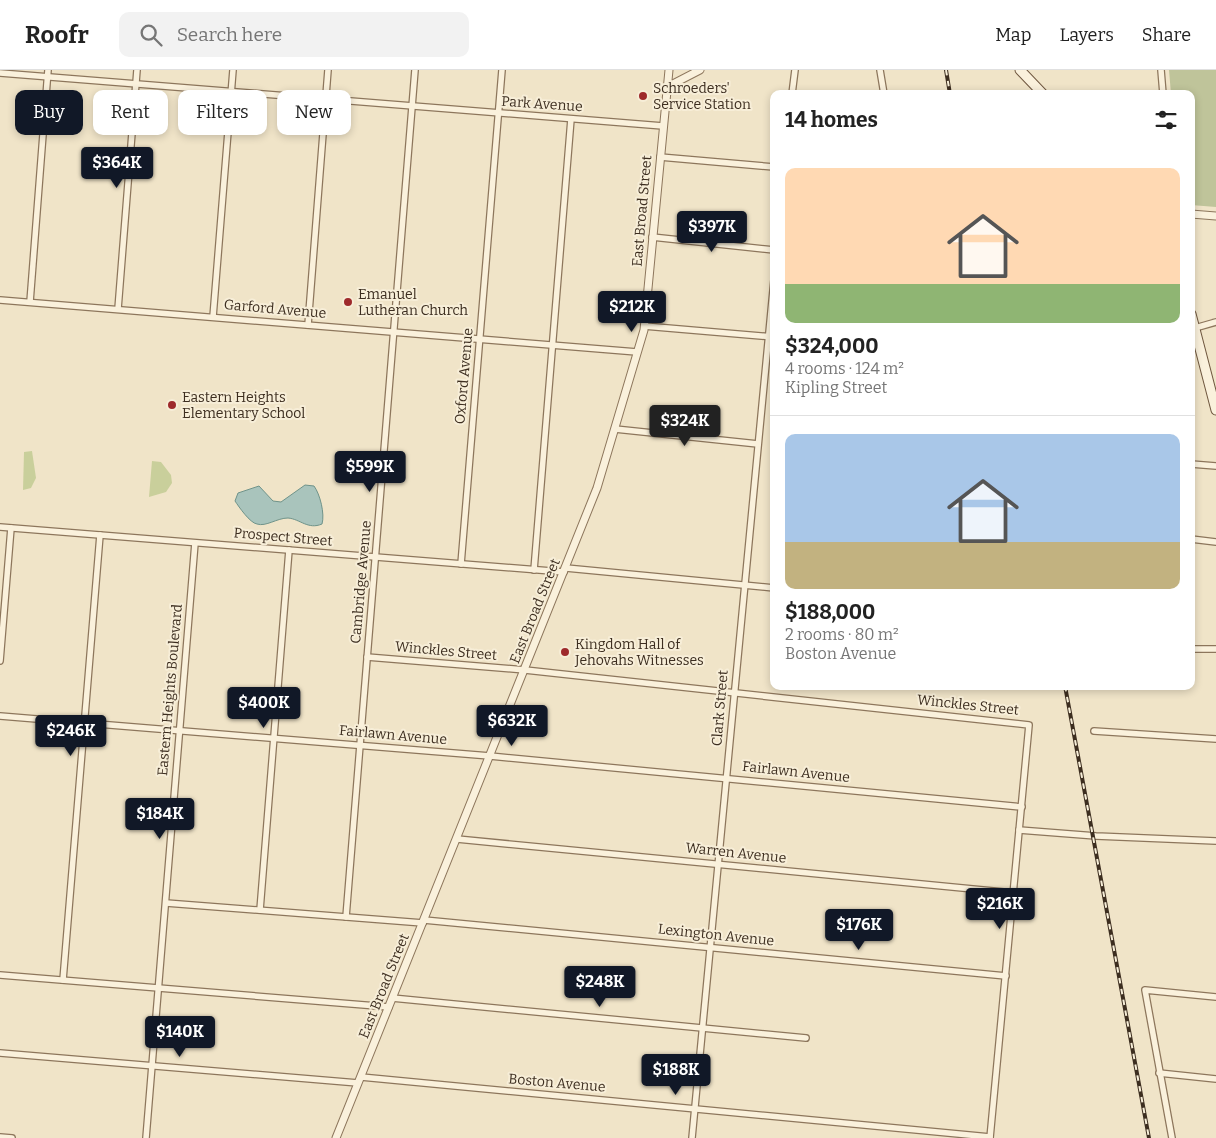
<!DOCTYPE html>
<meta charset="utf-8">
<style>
:root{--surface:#fff;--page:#f2f2f2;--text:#222;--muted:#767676;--line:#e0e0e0;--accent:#111827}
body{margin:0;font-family:Bitter,serif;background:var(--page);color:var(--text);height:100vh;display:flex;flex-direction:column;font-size:19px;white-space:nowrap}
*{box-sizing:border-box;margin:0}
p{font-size:16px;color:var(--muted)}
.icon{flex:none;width:28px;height:28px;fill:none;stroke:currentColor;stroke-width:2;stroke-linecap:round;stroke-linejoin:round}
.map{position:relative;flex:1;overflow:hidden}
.side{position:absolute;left:770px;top:20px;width:425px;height:600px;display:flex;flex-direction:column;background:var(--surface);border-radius:10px;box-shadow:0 2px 8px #0003}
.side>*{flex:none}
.guide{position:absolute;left:15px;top:20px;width:475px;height:45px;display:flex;gap:10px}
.price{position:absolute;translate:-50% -42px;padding:0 11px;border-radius:5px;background:var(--accent);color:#fff;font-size:16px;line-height:32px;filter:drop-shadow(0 1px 2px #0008)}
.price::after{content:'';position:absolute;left:50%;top:30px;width:15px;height:11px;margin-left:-8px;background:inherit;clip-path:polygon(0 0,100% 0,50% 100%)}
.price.active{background:#222;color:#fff}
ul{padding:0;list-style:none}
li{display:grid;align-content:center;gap:10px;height:265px;padding:0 15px}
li+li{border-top:1px solid var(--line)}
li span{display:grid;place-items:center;height:155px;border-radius:10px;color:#555}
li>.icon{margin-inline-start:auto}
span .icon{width:90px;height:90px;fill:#fffc;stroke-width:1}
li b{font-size:21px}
h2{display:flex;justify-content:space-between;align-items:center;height:60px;padding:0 15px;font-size:21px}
.chip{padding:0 18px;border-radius:10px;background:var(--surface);box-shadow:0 2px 8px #0003;font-size:18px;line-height:45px}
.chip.active{background:var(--accent);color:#fff}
header{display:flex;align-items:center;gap:30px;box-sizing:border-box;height:70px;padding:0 25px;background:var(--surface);border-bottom:1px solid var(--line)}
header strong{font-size:24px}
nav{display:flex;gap:28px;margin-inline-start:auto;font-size:18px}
.search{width:350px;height:45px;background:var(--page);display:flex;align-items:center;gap:12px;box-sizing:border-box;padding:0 18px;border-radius:10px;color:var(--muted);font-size:19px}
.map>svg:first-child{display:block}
</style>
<header>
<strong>Roofr</strong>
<div class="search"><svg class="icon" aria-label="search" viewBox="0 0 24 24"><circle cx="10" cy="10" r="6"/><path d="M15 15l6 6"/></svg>Search here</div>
<nav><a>Map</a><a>Layers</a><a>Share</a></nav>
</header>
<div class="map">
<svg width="1216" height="1068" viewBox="0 0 1216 1068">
<rect width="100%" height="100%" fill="#f0e4c8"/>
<g fill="#c9cf9b">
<path d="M 32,381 L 36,408 L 31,418 L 23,420 L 24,382 Z"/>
<path d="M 152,391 L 161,392 L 171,405 L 172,413 L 166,422 L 149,427 Z"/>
</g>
<path fill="#bfc49a" d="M 1169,0 L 1216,0 L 1216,137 L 1191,135 L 1191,24 L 1171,24 Z"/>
<path fill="#a9c4bc" stroke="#6f938a" d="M 305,415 L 314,416 C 320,424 325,444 322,454 C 308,460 300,449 288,448 C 277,448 266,457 257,454 C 250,453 239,437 235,431 L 238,423 L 259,416 L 273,431 L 281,432 Z"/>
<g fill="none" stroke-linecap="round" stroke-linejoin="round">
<g stroke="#8d765c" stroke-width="8">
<g id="minor">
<path d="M 880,0 L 884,24"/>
<path d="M 1161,0 L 1163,24"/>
<path d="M 0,3 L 663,56"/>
<path d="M 792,24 L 795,0"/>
<path d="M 660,87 L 774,97"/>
<path d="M 652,167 L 774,180"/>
<path d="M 0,230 L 637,282"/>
<path d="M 30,232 L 48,0"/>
<path d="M 118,239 L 137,0"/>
<path d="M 213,247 L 233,0"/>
<path d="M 308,255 L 328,0"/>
<path d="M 644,256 L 774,267"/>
<path d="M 1195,258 L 1216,252"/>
<path d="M 615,359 L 758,374"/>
<path d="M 1191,394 L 1216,396"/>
<path d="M 0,457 L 564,502"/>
<path d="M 1191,469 L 1216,472"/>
<path d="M 461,494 L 502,0"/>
<path d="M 566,498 L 774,518"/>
<path d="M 534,500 L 571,49"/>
<path d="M 1191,579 L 1216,579"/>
<path d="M 367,587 L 525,600 L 1029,655 L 990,1068"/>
<path d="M 0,591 L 11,458"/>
<path d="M 0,646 L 490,686 L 1022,737"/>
<path d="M 1094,661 L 1216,669"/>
<path d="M 1019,760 L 1096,766 L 1216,771"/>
<path d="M 457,769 L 1014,823"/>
<path d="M 166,833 L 423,853"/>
<path d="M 260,840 L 289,480"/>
<path d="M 346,847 L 415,0"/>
<path d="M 424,850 L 1006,906"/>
<path d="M 0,905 L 389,937"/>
<path d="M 63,910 L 100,465"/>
<path d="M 392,928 L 806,968"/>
<path d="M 0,983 L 358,1013"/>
<path d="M 1159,1003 L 1216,1009"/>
<path d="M 361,1007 L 990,1067"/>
<path d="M 0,1067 L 12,1068"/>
<path d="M 146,1068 L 195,473"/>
<path d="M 692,1068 L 774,210"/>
<path d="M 1172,1068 L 1145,920 L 1216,927"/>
</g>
</g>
<g stroke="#8d765c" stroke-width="9">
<g id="tertiary">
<path d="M 667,17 L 700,0"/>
<path d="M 1191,144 L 1216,146"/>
<path d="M 336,1068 L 597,418 L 644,260 L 669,0"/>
</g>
</g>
<g stroke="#6f573f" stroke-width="11">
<g id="secondary">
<path d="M 1020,0 L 1043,24"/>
<path d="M 1191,244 L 1216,340"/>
</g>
</g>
<use href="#minor" stroke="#faf1dc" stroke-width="5.5"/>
<use href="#tertiary" stroke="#faf1dc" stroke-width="7"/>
<use href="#secondary" stroke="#faf1dc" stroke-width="9"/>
<g stroke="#3d2e20" stroke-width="4">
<g id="rail">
<path d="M 946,0 L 950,24"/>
<path d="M 1065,616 L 1149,1068"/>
</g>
</g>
<use href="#rail" stroke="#f7eed8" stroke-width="2" stroke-dasharray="5.5" stroke-linecap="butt"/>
</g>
<g fill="#9e2a2b" stroke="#f7eed8" stroke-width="2">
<circle cx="643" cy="26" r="5"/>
<circle cx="348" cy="232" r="5"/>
<circle cx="172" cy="335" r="5"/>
<circle cx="565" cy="582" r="5"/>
</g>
<g text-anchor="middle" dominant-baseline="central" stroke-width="4" stroke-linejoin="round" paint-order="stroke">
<g font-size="14" fill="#3d2e20" stroke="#f7eed8" text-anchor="start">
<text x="653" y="18">Schroeders'<tspan x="653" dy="16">Service Station</tspan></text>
<text x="358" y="224">Emanuel<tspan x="358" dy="16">Lutheran Church</tspan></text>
<text x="182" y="327">Eastern Heights<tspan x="182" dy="16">Elementary School</tspan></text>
<text x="575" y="574">Kingdom Hall of<tspan x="575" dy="16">Jehovahs Witnesses</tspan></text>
</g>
<g font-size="14" fill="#3d2e20" stroke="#f7eed8">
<text transform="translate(542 34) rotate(4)">Park Avenue</text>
<text transform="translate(642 141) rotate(-85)">East Broad Street</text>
<text transform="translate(275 239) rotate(5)">Garford Avenue</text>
<text transform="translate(464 306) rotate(-85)">Oxford Avenue</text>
<text transform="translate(283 467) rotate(5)">Prospect Street</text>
<text transform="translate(361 512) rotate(-85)">Cambridge Avenue</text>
<text transform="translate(535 541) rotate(-68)">East Broad Street</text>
<text transform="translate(446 581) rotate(5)">Winckles Street</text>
<text transform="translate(170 620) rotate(-85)">Eastern Heights Boulevard</text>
<text transform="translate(968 635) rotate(6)">Winckles Street</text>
<text transform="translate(720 638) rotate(-85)">Clark Street</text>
<text transform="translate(393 665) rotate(5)">Fairlawn Avenue</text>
<text transform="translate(796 702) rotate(6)">Fairlawn Avenue</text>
<text transform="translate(736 783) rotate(6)">Warren Avenue</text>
<text transform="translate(716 865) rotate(6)">Lexington Avenue</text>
<text transform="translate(384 916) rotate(-68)">East Broad Street</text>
<text transform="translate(557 1013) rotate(5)">Boston Avenue</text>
</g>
</g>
</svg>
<b class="price" style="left:117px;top:119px">$364K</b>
<b class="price" style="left:712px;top:183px">$397K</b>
<b class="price" style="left:632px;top:263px">$212K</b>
<b class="price active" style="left:685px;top:377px">$324K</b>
<b class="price" style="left:370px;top:423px">$599K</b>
<b class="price" style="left:264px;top:659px">$400K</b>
<b class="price" style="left:512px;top:677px">$632K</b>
<b class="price" style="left:71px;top:687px">$246K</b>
<b class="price" style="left:160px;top:770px">$184K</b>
<b class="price" style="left:1000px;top:860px">$216K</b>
<b class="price" style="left:859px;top:881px">$176K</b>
<b class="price" style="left:600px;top:938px">$248K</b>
<b class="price" style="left:180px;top:988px">$140K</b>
<b class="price" style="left:676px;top:1026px">$188K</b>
<div class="guide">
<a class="chip active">Buy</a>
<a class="chip">Rent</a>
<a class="chip">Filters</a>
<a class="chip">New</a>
</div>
<section class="side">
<h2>14 homes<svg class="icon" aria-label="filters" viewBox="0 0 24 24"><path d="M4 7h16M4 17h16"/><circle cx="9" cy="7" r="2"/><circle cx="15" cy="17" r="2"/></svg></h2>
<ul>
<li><span style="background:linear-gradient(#ffd9b3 75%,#8fb573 0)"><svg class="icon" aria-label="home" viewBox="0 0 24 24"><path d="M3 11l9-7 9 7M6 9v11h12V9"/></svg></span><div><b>$324,000</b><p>4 rooms · 124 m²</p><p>Kipling Street</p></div></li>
<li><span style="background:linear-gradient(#a9c7e8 70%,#c2b280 0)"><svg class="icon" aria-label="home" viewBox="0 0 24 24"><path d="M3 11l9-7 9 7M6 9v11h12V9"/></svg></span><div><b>$188,000</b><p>2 rooms · 80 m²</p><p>Boston Avenue</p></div></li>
</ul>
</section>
</div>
